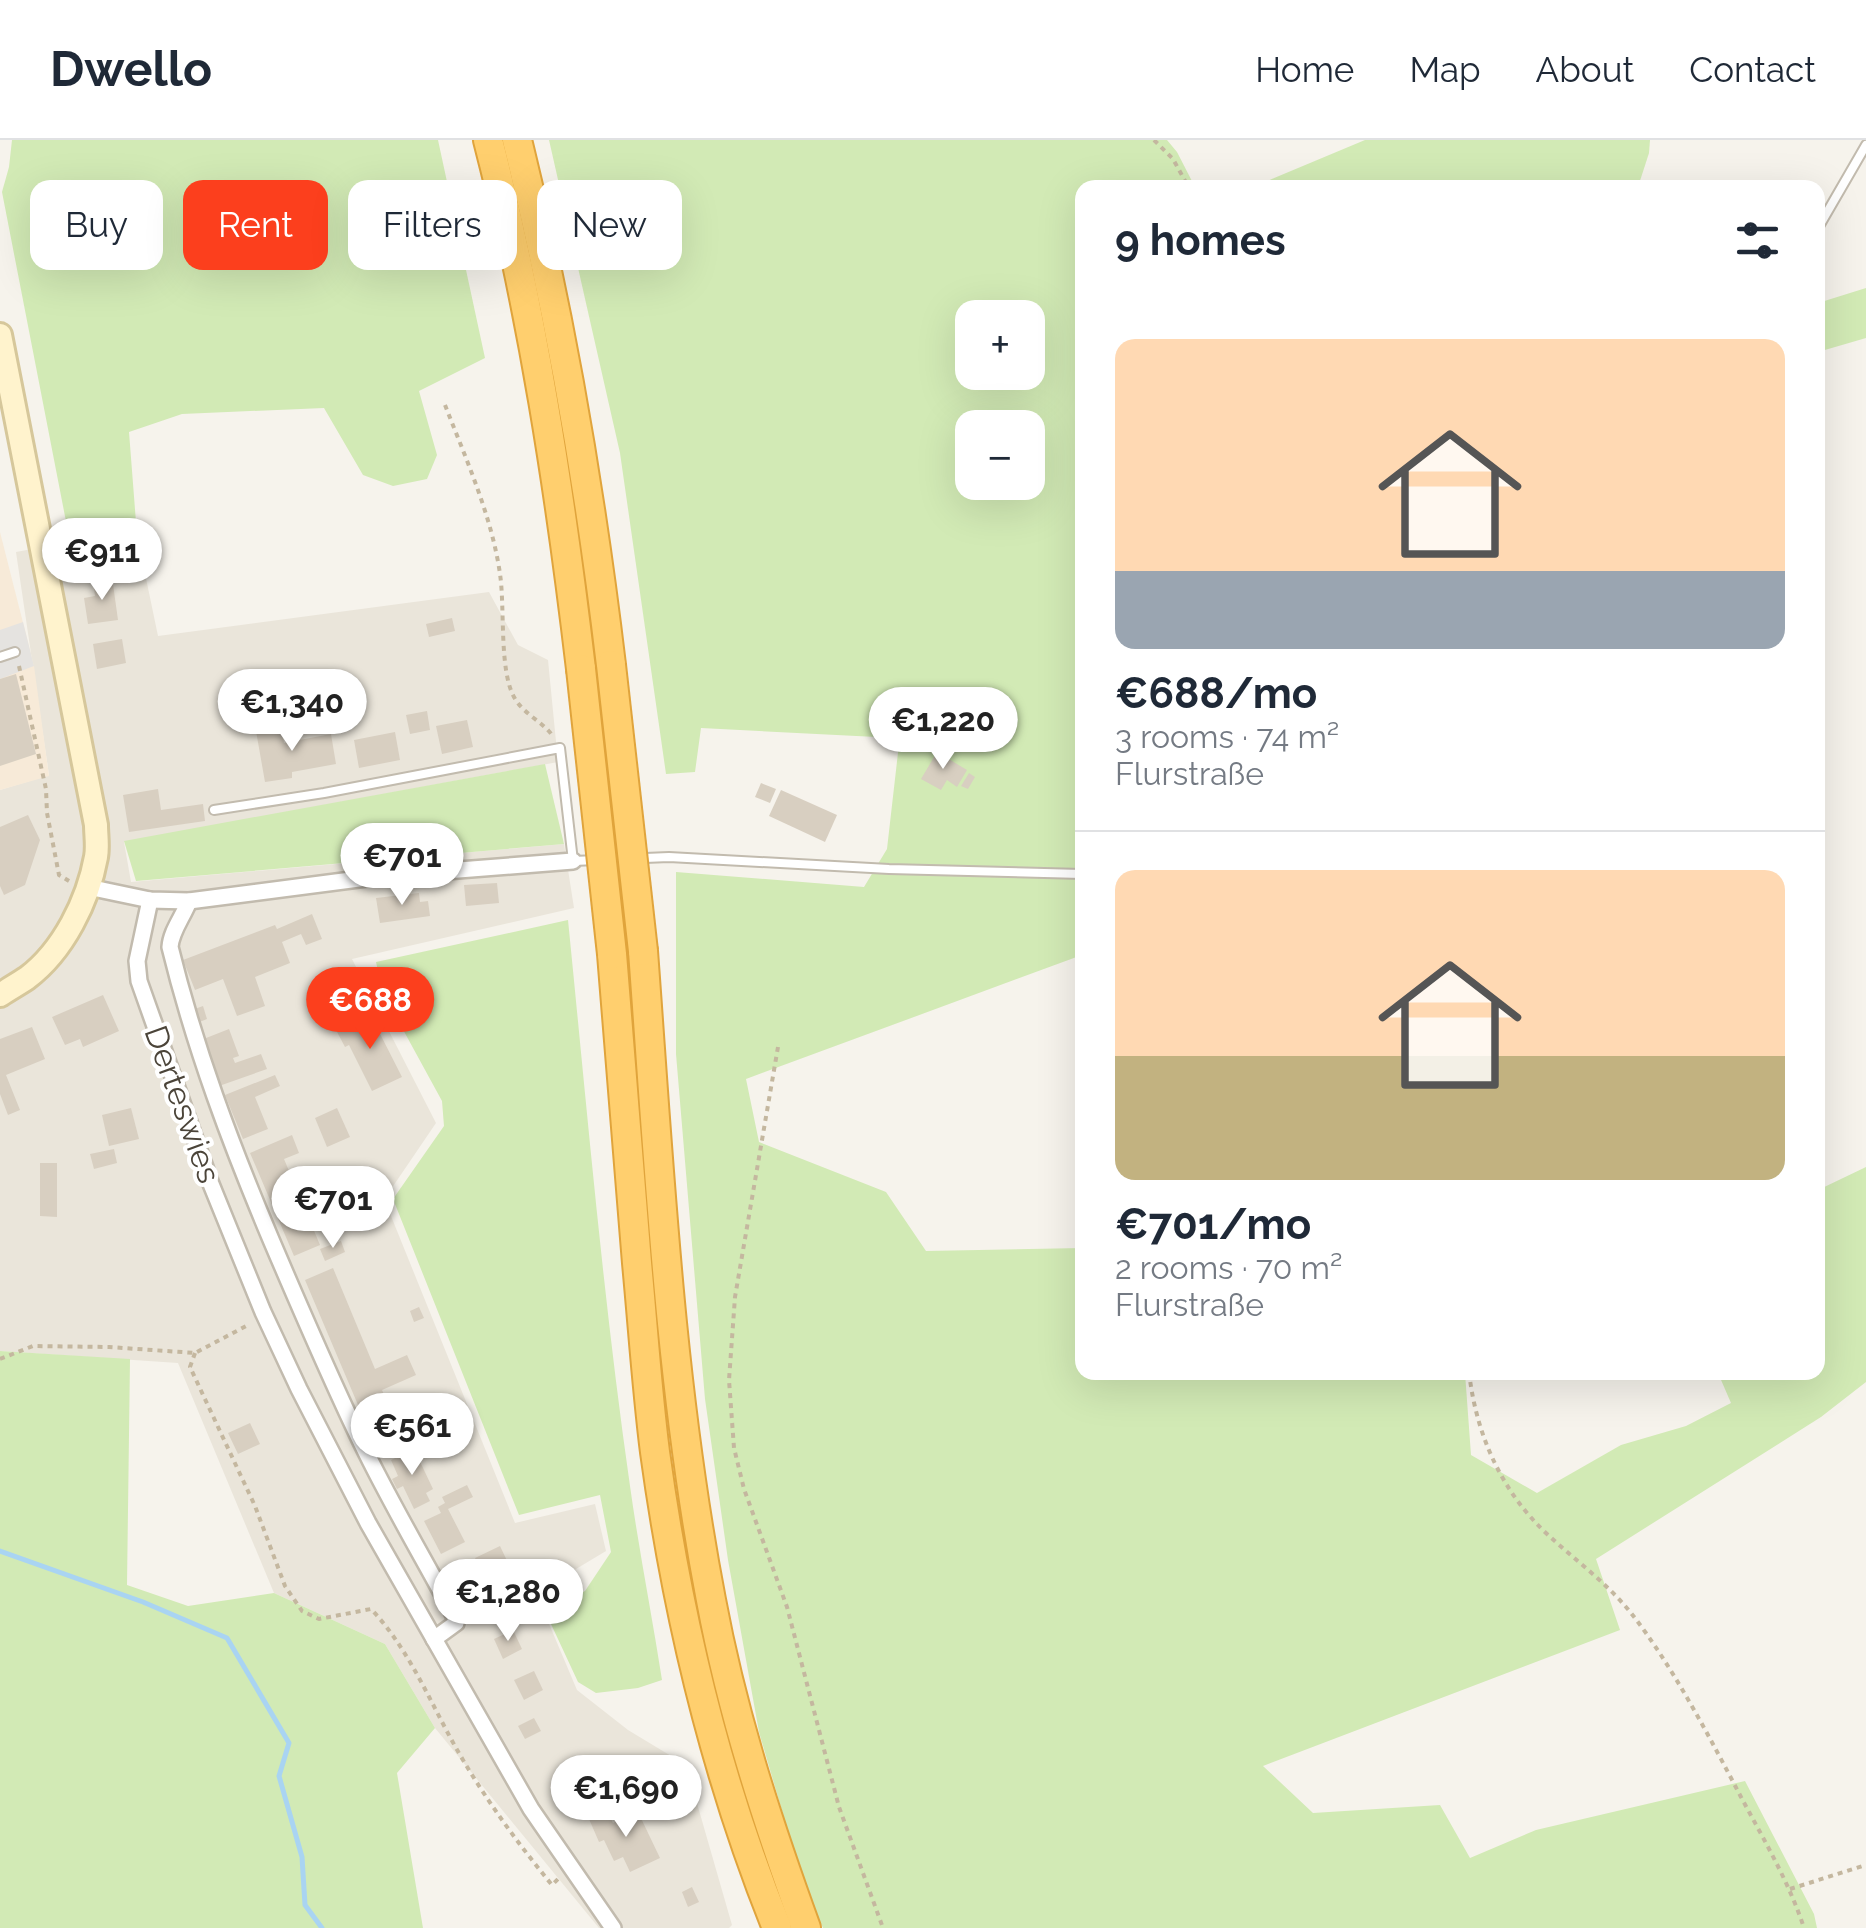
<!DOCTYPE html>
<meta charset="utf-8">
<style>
:root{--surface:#fff;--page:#f2f2f3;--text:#1f2937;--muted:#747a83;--line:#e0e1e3;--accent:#fc3f1d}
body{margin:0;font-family:Raleway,sans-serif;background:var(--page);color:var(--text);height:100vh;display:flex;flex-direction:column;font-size:38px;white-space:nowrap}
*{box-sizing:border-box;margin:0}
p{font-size:32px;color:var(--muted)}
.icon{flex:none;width:55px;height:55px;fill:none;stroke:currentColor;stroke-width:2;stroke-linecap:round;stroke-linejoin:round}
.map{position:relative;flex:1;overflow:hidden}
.panel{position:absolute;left:1075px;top:40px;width:750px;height:1200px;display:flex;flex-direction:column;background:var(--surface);border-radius:20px;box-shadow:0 10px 40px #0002}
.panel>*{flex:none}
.guide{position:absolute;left:30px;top:40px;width:895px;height:90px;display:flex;gap:20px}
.buttons{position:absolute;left:955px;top:160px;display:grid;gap:20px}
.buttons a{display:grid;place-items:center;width:90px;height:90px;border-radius:20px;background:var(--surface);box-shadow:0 10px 40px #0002;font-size:50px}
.price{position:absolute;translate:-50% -85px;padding:0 22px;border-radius:35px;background:#fff;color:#222;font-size:32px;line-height:65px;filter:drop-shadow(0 2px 5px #0008)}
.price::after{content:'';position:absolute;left:50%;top:60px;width:30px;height:22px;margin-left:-15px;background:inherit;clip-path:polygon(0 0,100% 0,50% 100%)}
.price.on{background:var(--accent);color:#fff}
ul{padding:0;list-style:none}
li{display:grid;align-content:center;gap:20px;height:530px;padding:0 40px}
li+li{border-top:2px solid var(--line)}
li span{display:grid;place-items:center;height:310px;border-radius:20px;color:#555}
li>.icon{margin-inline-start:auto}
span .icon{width:180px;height:180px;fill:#fffc;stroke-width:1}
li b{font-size:42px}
h2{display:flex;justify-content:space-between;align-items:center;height:120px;padding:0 40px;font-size:42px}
.chip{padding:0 35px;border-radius:20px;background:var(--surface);box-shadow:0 10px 40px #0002;font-size:35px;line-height:90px}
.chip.on{background:var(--accent);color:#fff}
header{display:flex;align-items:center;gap:60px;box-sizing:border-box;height:140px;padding:0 50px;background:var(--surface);border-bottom:2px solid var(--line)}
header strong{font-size:48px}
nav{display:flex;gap:55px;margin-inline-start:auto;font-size:35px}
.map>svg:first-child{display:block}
</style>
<header>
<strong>Dwello</strong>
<nav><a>Home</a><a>Map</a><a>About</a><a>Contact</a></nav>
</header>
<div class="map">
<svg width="1866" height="1788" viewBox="0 0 1866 1788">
<rect width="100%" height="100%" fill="#f6f3ec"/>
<path fill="#eae5da" d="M 137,395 L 158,496 L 489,452 L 518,505 L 548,520 L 558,622 L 124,702 L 131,742 L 564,704 L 574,768 L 352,819 L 436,983 L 383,1061 L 389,1071 L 515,1383 L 595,1364 L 606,1411 L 536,1453 L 577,1550 L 628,1590 L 686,1625 L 732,1785 L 729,1788 L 599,1788 L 435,1588 L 385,1504 L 274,1453 L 178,1223 L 0,1211 L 0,650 L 49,635 L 16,412 L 70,402 Z"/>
<path fill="#f7ead8" d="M 0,392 L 34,526 L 49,636 L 0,650 Z"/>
<g fill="#d2eab5" fill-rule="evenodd">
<path d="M 12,0 L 438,0 L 485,218 L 419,251 L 437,315 L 427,339 L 393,346 L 363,335 L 324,268 L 182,274 L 129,292 L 137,395 L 70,402 L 2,52 L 9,27 Z"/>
<path d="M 549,0 L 1167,0 L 1177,12 L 1195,47 L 1082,48 L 1082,815 L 746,939 L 759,1002 L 886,1052 L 926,1111 L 1082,1108 L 1082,1232 L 1465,1233 L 1471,1315 L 1537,1353 L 1621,1305 L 1686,1286 L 1731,1263 L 1718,1233 L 1818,1232 L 1818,1050 L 1866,1027 L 1866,1242 L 1821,1277 L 1596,1419 L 1620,1490 L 1263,1626 L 1313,1673 L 1440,1665 L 1470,1718 L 1536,1690 L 1745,1641 L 1814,1774 L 1817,1788 L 823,1788 L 806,1753 L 759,1592 L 728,1420 L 705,1259 L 676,914 L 676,732 L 864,747 L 887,709 L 899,604 L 930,606 L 896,598 L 701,588 L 695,632 L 666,634 L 620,313 ZM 972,178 L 1028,178 L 1028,232 L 972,232 ZM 972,288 L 1028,288 L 1028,342 L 972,342 Z"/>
<path d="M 1365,0 L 1650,0 L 1649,13 L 1638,47 L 1253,47 Z"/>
<path d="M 1866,148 L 1866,198 L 1818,212 L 1818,163 Z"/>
<path d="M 545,624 L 564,704 L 136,741 L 124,701 Z"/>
<path d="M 568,780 C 587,969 603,1158 630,1346 C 639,1411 652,1475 662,1540 L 638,1548 L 596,1553 L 578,1542 L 544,1469 L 585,1451 L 611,1412 L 600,1355 L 519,1375 L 393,1059 L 444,986 L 442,961 L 383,853 L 376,822 Z"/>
<path d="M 0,1211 L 130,1219 L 127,1445 L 188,1466 L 274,1453 L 385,1504 L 435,1588 L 397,1633 L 423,1788 L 0,1788 Z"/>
</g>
<path fill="#e5e3e0" d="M 23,482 L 34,526 L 0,539 L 0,490 Z"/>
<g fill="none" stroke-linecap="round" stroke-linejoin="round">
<path stroke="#a9d4f2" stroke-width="5" d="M 0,1411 L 143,1462 L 227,1498 L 289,1603 L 279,1636 L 302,1717 L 305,1765 L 322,1788"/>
</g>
<g fill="#d8cfc1">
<path d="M 112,437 L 118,480 L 88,484 L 84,458 L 95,456 L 93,440 Z"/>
<path d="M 452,478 L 455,491 L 429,497 L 426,484 Z"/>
<path d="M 122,499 L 126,523 L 97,529 L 93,504 Z"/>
<path d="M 16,534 L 36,614 L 0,626 L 0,539 Z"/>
<path d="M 427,571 L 430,590 L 410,594 L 406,575 Z"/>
<path d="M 467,580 L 473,607 L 442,614 L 436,586 Z"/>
<path d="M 281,586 L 284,603 L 331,594 L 336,624 L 292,632 L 292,638 L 265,642 L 256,591 Z"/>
<path d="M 395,592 L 400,620 L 359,628 L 354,600 Z"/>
<path d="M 937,612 L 967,630 L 957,647 L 947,640 L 941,650 L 921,639 Z"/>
<path d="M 969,633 L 975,637 L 968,649 L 961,646 Z"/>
<path d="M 761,643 L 776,649 L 770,663 L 755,657 Z"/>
<path d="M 158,649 L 161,670 L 203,664 L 205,681 L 129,692 L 123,655 Z"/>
<path d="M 781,650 L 837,675 L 825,702 L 769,676 Z"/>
<path d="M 28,675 L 40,700 L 25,745 L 4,755 L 0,746 L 0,687 Z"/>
<path d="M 497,743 L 499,763 L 466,766 L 464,745 Z"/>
<path d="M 419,753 L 420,762 L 428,761 L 430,776 L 380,783 L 376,758 Z"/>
<path d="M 312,774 L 322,799 L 306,805 L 301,794 L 282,802 L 290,823 L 255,837 L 265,866 L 237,876 L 223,839 L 195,850 L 183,820 L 275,785 L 277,789 Z"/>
<path d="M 359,841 L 367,860 L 350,868 L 341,849 Z"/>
<path d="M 103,855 L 119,891 L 83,907 L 80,899 L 65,905 L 52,877 Z"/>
<path d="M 203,866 L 207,879 L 197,883 L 192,870 Z"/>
<path d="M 363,875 L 368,885 L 374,882 L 402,937 L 372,951 L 349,905 L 345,907 L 335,888 Z"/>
<path d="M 32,887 L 45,919 L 6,935 L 20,970 L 8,975 L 0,954 L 0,899 Z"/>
<path d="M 229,889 L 239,916 L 233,918 L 235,923 L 261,914 L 267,929 L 219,946 L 201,900 Z"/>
<path d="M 275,935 L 280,946 L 255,957 L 268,989 L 243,999 L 225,955 Z"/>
<path d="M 131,968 L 139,999 L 109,1006 L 102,975 Z"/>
<path d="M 337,968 L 350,997 L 327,1007 L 315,978 Z"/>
<path d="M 292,995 L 299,1013 L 284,1019 L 320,1105 L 294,1116 L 250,1013 Z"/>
<path d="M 114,1009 L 117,1023 L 94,1029 L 90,1014 Z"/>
<path d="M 40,1023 L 57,1023 L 57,1077 L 40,1076 Z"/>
<path d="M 341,1101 L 345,1112 L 325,1121 L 320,1109 Z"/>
<path d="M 333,1128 L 375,1229 L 407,1215 L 416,1235 L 382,1250 L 401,1293 L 375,1305 L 305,1140 Z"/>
<path d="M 419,1167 L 424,1178 L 414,1182 L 410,1171 Z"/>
<path d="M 250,1283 L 260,1304 L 238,1314 L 228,1293 Z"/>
<path d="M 414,1309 L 433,1349 L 426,1353 L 430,1361 L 414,1369 L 403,1346 L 397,1349 L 392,1339 L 398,1336 L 391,1320 Z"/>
<path d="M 467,1345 L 473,1357 L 448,1369 L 465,1402 L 441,1414 L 424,1381 L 441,1373 L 438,1367 L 445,1363 L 442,1357 Z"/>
<path d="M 500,1406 L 519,1446 L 489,1461 L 476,1434 L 482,1432 L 475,1418 Z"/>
<path d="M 513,1490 L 522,1509 L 503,1519 L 494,1499 Z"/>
<path d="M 534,1531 L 543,1550 L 524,1560 L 514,1540 Z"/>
<path d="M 534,1578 L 541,1591 L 525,1599 L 518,1586 Z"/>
<path d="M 607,1671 L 613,1683 L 638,1672 L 660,1718 L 630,1732 L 623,1717 L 614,1721 L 604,1700 L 599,1702 L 589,1679 Z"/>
<path d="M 692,1747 L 699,1762 L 688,1767 L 682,1752 Z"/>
</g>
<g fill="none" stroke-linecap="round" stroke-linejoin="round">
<g stroke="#c2bbae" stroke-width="12">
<g id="service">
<path d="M 1818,88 L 1866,5"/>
<path d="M 0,517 L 15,512"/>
<path d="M 214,670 L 324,653 L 560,608 L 573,721 L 669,717 L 889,729 L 1082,734"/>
</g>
</g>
<g stroke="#c2bbae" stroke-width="20">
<g id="minor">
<path d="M 88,747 L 150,760 L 189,761 L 382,736 L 573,721"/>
<path d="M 150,760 L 137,821 L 139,841 L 211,1044 L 263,1172 L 299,1249 L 368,1383 L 531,1669 L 613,1788"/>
<path d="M 189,761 C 183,777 171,791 170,807 C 195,909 231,1005 272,1102 C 301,1170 330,1238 362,1304 C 391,1364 425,1421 456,1479 L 456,1483 L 434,1499"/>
</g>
</g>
<g stroke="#d6c79b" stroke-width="28">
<path id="secondary" d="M 0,195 L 96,685 C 96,695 98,707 96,717 C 88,761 63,811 27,838 C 18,844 9,849 0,855"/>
</g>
<g stroke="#e0a43c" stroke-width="32">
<g id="motorway">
<path d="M 488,0 C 533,174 560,351 581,529"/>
<path d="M 517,0 C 560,173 590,348 611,525"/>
<path d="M 643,811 C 659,1028 670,1247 711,1460 C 732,1573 767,1681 806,1788"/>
<path d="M 612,814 C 620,917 629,1020 637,1123 C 643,1186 647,1249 655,1312 C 677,1473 716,1637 777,1788"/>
</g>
</g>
<g stroke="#c4b79f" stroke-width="4" stroke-dasharray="5 5" stroke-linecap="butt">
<path d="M 1154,0 L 1173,19 L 1189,48"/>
<path d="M 445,265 C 466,319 492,377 500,434 C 505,467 499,530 514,557 C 523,574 542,581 552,595"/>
<path d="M 19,526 L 46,649 L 47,673 L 59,735 L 69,741"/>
<path d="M 778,907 L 735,1157 L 729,1240 L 734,1308 L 744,1349 L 787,1467 L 839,1667 L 883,1788"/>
<path d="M 195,1213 L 190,1227 L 255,1366 L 285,1446 L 302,1471 L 319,1479 L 371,1469 C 412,1512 433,1570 463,1620 C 489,1664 520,1706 552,1745 L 558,1739"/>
<path d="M 0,1219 L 33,1206 L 109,1207 L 195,1213 L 250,1184"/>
<path d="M 1469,1232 C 1476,1294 1501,1351 1547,1394 C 1575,1420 1607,1443 1631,1473 C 1672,1525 1710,1598 1741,1657 C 1764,1700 1789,1742 1804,1788"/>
<path d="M 1790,1749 L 1866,1725"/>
</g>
<use href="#service" stroke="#fff" stroke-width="8"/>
<use href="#minor" stroke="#fff" stroke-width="15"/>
<use href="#secondary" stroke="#fff3cd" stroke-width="22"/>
<use href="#motorway" stroke="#ffcf6e" stroke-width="28"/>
<g stroke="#e0a43c" stroke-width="32" stroke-linecap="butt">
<g id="motorway-bridge">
<path d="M 611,525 L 643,811"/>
<path d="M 581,529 L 612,814"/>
</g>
</g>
<use href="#motorway-bridge" stroke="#ffcf6e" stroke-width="28"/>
</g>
<g text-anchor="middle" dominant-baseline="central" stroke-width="8" stroke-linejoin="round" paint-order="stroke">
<g font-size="32" fill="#4b4439" stroke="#fff">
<text transform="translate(183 964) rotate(70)">Derteswies</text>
</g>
</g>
</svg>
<div class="buttons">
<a>+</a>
<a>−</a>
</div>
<b class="price" style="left:102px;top:463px">€911</b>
<b class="price" style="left:292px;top:614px">€1,340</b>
<b class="price" style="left:943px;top:632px">€1,220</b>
<b class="price" style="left:402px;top:768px">€701</b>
<b class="price on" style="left:370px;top:912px">€688</b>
<b class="price" style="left:333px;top:1111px">€701</b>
<b class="price" style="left:412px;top:1338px">€561</b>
<b class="price" style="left:508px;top:1504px">€1,280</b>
<b class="price" style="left:626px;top:1700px">€1,690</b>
<div class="guide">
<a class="chip">Buy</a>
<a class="chip on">Rent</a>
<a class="chip">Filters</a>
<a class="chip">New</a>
</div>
<section class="panel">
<h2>9 homes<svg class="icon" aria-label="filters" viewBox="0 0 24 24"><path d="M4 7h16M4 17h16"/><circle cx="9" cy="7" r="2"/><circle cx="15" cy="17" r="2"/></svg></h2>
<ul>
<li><span style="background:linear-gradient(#ffd9b3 75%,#9aa5b1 0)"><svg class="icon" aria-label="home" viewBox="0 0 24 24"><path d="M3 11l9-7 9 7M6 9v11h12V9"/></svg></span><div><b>€688/mo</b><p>3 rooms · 74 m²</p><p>Flurstraße</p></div></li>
<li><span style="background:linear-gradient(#ffd9b3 60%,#c2b280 0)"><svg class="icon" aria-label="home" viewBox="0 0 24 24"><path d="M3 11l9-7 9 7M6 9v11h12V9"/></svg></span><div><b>€701/mo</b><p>2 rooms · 70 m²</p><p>Flurstraße</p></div></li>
</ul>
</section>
</div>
